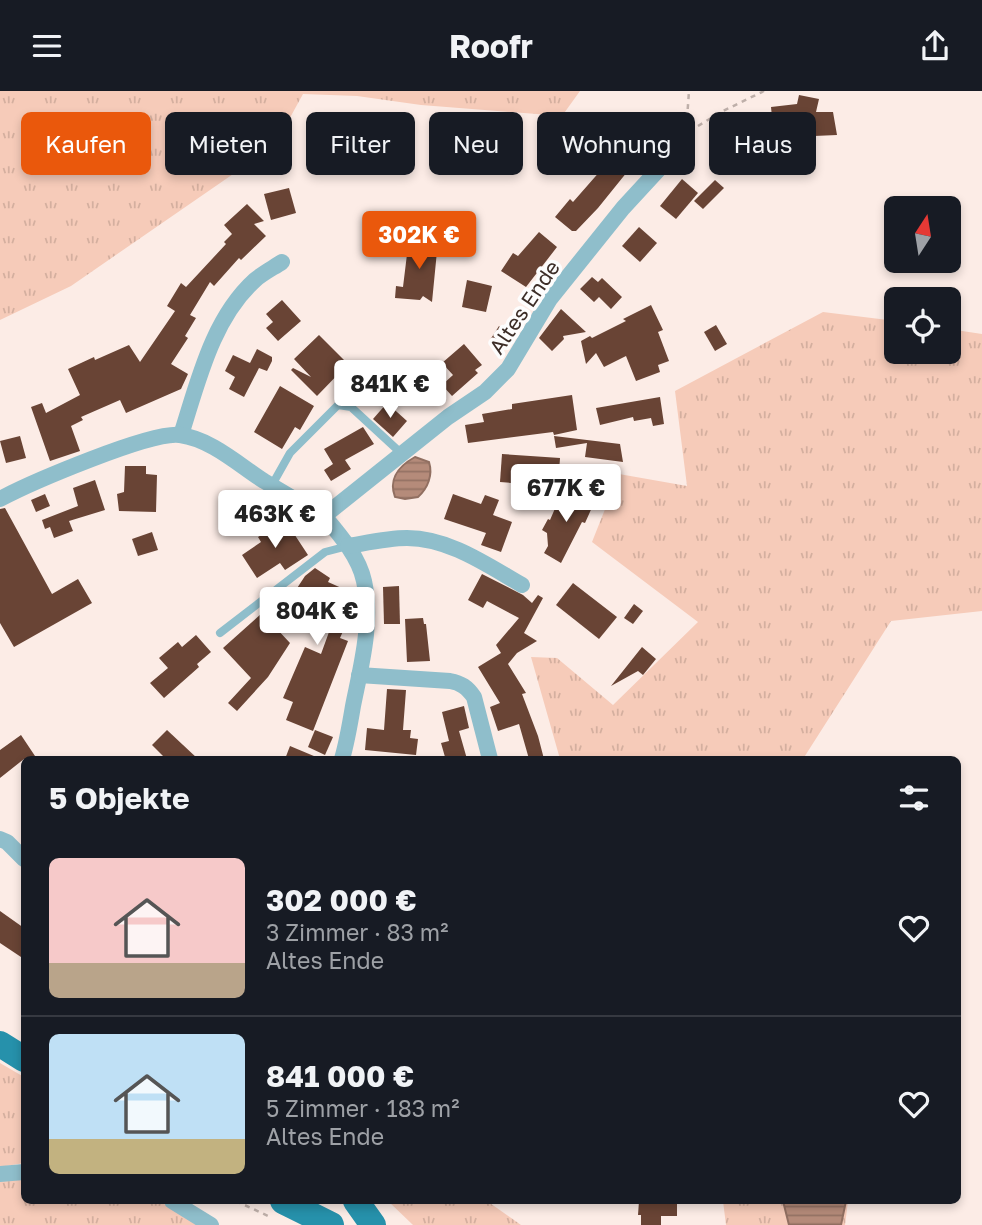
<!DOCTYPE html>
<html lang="de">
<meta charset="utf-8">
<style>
:root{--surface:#171b24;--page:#20242c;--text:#f1f3f6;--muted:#9ea1a6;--line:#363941;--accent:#ea580c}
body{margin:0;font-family:"Golos Text",sans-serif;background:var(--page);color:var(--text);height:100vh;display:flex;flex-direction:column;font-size:26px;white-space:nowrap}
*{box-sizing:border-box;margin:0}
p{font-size:23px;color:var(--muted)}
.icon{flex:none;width:38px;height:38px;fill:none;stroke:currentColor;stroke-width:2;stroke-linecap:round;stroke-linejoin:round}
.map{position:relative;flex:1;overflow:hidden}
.side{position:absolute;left:21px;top:665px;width:940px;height:448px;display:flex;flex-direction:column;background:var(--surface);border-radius:10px;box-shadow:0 4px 10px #0003}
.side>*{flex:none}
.guide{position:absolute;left:21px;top:21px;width:942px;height:63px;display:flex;gap:14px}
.needle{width:46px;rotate:12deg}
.fabs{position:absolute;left:884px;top:105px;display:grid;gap:14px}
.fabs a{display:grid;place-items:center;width:77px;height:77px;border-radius:10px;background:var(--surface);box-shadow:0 4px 10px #0003;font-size:35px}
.price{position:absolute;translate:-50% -60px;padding:0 16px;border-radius:7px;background:#fff;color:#222;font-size:23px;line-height:46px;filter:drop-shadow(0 2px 4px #0008)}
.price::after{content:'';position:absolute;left:50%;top:42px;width:21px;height:16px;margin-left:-10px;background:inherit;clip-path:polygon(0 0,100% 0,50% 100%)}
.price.on{background:var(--accent);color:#fff}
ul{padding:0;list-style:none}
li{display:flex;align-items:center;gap:21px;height:175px;padding:0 28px}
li+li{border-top:2px solid var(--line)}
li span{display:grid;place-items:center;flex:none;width:196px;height:140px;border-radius:10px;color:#555}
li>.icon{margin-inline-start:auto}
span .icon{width:84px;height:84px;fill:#fffc;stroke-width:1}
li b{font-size:30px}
h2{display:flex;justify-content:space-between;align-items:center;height:84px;padding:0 28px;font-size:30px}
.chip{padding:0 24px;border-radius:10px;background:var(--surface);box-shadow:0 4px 10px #0003;font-size:24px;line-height:63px}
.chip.on{background:var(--accent);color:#fff}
header{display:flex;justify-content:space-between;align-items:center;height:91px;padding:0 28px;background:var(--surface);font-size:32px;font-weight:700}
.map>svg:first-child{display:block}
</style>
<header><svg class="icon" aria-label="menu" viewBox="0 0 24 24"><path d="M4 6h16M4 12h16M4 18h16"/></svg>Roofr<svg class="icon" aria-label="share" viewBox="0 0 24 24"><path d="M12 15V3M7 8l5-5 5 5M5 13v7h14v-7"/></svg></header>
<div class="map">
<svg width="982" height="1134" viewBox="0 0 982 1134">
<defs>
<pattern id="grass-tufts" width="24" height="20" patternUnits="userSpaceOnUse" patternTransform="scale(1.75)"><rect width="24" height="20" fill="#f6cbb9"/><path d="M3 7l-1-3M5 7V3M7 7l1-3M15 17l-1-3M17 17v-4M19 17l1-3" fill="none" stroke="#d4af9f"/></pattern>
<pattern id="water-rules" width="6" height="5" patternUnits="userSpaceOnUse" patternTransform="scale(1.75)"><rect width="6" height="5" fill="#b58b7a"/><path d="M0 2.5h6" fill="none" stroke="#947264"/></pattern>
</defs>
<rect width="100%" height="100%" fill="#fcece6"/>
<g fill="url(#grass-tufts)">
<path d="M 0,0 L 580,0 L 562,25 L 421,14 L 357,5 L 303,3 L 275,54 L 71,195 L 0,229 Z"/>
<path d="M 823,221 L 896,230 L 896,261 L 948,261 L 949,238 L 982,243 L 982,520 L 891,530 L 803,668 L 560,668 L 531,566 L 557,567 L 613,614 L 698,531 L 592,451 L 619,383 L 687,395 L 675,300 Z"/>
<path d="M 0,972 L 24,986 L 24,1072 L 0,1076 Z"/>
<path d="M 24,1084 L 24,1110 L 159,1110 L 200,1134 L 0,1134 L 0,1090 Z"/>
<path d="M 388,1110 L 487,1110 L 521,1134 L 413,1134 Z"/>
<path d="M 723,1110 L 848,1110 L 845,1134 L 726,1134 Z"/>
</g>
<g fill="url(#water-rules)" stroke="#916f61" stroke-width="2">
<path d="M 415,366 L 429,371 C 433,384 428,397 418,406 L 405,408 L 395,406 C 388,387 399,375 415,366 Z"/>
<path d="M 783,1110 L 846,1110 L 841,1134 L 789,1134 Z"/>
</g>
<g fill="#694435">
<path d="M 799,4 L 819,8 L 816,21 L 833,21 L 837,44 L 814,45 L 813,47 L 787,41 L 787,46 L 774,48 L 775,50 L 744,54 L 745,51 L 720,57 L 715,46 L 722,43 L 719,37 L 740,28 L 742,29 L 750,25 L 752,28 L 772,26 L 771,16 L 797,13 Z"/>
<path d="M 620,40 L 644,60 L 598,117 L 576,140 L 572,140 L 555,126 L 570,108 L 573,111 L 616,62 L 607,54 Z"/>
<path d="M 682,88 L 698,102 L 676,128 L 660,115 Z"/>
<path d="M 715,89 L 724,97 L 703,118 L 694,110 Z"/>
<path d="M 289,97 L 296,122 L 271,129 L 264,103 Z"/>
<path d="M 247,113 L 264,130 L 254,133 L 266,145 L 241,169 L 239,167 L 214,195 L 210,191 L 190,224 L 196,227 L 185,245 L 188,247 L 171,273 L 188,283 L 181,298 L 126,322 L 120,309 L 81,326 L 83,329 L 71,335 L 80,360 L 50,370 L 31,316 L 42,312 L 46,322 L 80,304 L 68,278 L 94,266 L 95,269 L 129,254 L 140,271 L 175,220 L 167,215 L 181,192 L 186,196 L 226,153 L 224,151 L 232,143 L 224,134 Z"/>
<path d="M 450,125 L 466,129 L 465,133 L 469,134 L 466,148 L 446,144 Z"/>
<path d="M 639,136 L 657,152 L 640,171 L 622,155 Z"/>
<path d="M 539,141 L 557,156 L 526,196 L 501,180 L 513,162 L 518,165 Z"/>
<path d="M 409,147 L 438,150 L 432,211 L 423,205 L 420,209 L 395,207 L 396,195 L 403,196 Z"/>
<path d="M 592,186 L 598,191 L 602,187 L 622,206 L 611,218 L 599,206 L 594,211 L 580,198 Z"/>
<path d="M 467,189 L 492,195 L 486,221 L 462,216 Z"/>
<path d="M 282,209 L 301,230 L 278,250 L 266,237 L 273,231 L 266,223 Z"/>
<path d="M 651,214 L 663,239 L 658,241 L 669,270 L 658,274 L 660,281 L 636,290 L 626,265 L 604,276 L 596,262 L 586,273 L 581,250 L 590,245 L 592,247 L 626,230 L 623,228 Z"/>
<path d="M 561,218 L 586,241 L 563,245 L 564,248 L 552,260 L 539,247 Z"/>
<path d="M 716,234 L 727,253 L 715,260 L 704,241 Z"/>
<path d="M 499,235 L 509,243 L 508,245 L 512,247 L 505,258 L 490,249 Z"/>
<path d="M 319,244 L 348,273 L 317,305 L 291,279 L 293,277 L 311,286 L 294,268 Z"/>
<path d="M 464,253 L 482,274 L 475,279 L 478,282 L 452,305 L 442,294 L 453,284 L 442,272 Z"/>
<path d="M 257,258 L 272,266 L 272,270 L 267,280 L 259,277 L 244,306 L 229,298 L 235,286 L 225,280 L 233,264 L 250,272 Z"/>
<path d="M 280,295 L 314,315 L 300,339 L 295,336 L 282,358 L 254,341 Z"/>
<path d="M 572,304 L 577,339 L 554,344 L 553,341 L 468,352 L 465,334 L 484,331 L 482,323 L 512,318 L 512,313 Z"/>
<path d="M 660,306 L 664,333 L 653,335 L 651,327 L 634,330 L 633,326 L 600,334 L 596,317 Z"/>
<path d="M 387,312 L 407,330 L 393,346 L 373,328 Z"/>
<path d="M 363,336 L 374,353 L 345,369 L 351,378 L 331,390 L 324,379 L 333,373 L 324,358 Z"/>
<path d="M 20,345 L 26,367 L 6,372 L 0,350 Z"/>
<path d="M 554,345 L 620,353 L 623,371 L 585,366 L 587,352 L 556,357 Z"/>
<path d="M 502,363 L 560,367 L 558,396 L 500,391 Z"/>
<path d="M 125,375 L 146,375 L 146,383 L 157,384 L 156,421 L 119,420 L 117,403 L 124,401 Z"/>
<path d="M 95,389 L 105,419 L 69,430 L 73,440 L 54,447 L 50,436 L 45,438 L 42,429 L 78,415 L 73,397 Z"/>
<path d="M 563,399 L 594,412 L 585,432 L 582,431 L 561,472 L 544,462 L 548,455 L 547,442 L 542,439 L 548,428 L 550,429 Z"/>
<path d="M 45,403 L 50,415 L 36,421 L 31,409 Z"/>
<path d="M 453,403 L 481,413 L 485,404 L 499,409 L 493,424 L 512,431 L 501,461 L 481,454 L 486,442 L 444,428 Z"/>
<path d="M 5,417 L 52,503 L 78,488 L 92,512 L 14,556 L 0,532 L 0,418 Z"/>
<path d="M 285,429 L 308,464 L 285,479 L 280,472 L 257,487 L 242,464 L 261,451 L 258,446 Z"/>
<path d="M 152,441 L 158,459 L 138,465 L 132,448 Z"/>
<path d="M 315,477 L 330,487 L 328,491 L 346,499 L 344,505 L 353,509 L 345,527 L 348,529 L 340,547 L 348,550 L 313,640 L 286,629 L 293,611 L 283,607 L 305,556 L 321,563 L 329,541 L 314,533 L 318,524 L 311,520 L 306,528 L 286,514 L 305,485 Z"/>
<path d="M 482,483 L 523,504 L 532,512 L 538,504 L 543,507 L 524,542 L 537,550 L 517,562 L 508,573 L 526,602 L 522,603 L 538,645 L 544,668 L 529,668 L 519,633 L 498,640 L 490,616 L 500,612 L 478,576 L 501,562 L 496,554 L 519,527 L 487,510 L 483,517 L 468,509 Z"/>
<path d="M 573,492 L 617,526 L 599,548 L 556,514 Z"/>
<path d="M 399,495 L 400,533 L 384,533 L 383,496 Z"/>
<path d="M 634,513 L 643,520 L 633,533 L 624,527 Z"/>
<path d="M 262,522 L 290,552 L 268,586 L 237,620 L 228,612 L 251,587 L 223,557 Z"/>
<path d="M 423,527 L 424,533 L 426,533 L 430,570 L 407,571 L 405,528 Z"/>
<path d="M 196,544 L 211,561 L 197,573 L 199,576 L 164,607 L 150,592 L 168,577 L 159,567 L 178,551 L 182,556 Z"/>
<path d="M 642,556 L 656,568 L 643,584 L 638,580 L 611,595 Z"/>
<path d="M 387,598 L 406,599 L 403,639 L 411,639 L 410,647 L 418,648 L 416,664 L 365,659 L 367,637 L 384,639 Z"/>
<path d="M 464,615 L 469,637 L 459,640 L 467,668 L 449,668 L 449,665 L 445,666 L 441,652 L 449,650 L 442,621 Z"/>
<path d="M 167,639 L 198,668 L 166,668 L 152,654 Z"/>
<path d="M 315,639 L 333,646 L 325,664 L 308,656 Z"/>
<path d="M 21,644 L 37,668 L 24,668 L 0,687 L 0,659 Z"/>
<path d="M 290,655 L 321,668 L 285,668 Z"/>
<path d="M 0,820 L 24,837 L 24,868 L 0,852 Z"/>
<path d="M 639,1110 L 677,1110 L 677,1125 L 661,1125 L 661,1134 L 641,1134 L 641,1124 L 638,1124 Z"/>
</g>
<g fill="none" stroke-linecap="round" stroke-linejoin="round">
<g stroke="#beafa9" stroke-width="2.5" stroke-dasharray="5 5" stroke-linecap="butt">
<path d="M 687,28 L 689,0"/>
<path d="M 698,35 L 721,21 L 764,0"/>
<path d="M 236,1110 L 268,1125"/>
</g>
<g stroke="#8fbecb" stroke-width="8">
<path d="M 272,394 L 290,362 L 338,314 L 351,316 L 402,363"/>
<path d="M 220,542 L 325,461 L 348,455"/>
</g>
<g stroke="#8fbecb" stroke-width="16">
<path d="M 181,344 C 198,291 212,228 255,189 C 263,182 273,177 282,171"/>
<path d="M 0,408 C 30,392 151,340 180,344 C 211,348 239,374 264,390 C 284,402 304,414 324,425 L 448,326 L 485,301 L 508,278 L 550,208 L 623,117 L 670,66 L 686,43"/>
<path d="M 324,425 C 340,444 359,466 364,490 C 373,531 361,575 353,615 C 350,633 347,651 342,668"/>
<path d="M 348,455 C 366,452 388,447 407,447 C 449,447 487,474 522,494"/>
<path d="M 359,584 L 450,590 C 461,592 467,596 474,606 L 490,668"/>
<path d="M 0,748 L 7,751 L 24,768"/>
<path d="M 0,1083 L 24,1081"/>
<path d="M 172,1110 L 211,1134"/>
</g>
<g stroke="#2691ab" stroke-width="26">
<path d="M 0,953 L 24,968"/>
<path d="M 283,1110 L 331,1134"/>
<path d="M 356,1110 L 373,1134"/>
</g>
</g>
<g text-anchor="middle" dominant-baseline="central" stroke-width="7" stroke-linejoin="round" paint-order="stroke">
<g font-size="21" fill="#3d2e28" stroke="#fdfdfd">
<text transform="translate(524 216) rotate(-56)">Altes Ende</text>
</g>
</g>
</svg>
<div class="fabs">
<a><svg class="needle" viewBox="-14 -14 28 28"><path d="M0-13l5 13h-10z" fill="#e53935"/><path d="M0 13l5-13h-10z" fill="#9ea1a6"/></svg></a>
<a><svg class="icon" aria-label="locate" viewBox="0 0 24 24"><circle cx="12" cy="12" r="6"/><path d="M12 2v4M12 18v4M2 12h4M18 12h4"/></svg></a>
</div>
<b class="price on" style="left:419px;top:180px">302K €</b>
<b class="price" style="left:390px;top:329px">841K €</b>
<b class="price" style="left:566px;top:433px">677K €</b>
<b class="price" style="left:275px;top:459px">463K €</b>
<b class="price" style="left:317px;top:556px">804K €</b>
<div class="guide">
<a class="chip on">Kaufen</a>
<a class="chip">Mieten</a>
<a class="chip">Filter</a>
<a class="chip">Neu</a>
<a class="chip">Wohnung</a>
<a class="chip">Haus</a>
</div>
<section class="side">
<h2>5 Objekte<svg class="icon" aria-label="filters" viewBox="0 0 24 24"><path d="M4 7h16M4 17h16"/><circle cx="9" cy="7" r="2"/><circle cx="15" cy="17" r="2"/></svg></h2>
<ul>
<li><span style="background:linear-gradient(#f6c9c9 75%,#b9a48a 0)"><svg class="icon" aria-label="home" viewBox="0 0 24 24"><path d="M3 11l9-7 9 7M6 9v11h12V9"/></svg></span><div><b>302 000 €</b><p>3 Zimmer · 83 m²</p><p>Altes Ende</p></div><svg class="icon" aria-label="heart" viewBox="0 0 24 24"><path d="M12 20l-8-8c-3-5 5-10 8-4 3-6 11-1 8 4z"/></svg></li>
<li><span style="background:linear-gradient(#bfe0f5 75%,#c2b280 0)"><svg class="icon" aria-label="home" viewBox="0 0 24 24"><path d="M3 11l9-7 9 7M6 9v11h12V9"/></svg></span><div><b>841 000 €</b><p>5 Zimmer · 183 m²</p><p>Altes Ende</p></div><svg class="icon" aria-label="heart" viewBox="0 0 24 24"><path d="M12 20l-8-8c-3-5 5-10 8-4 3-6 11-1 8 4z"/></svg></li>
</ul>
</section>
</div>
